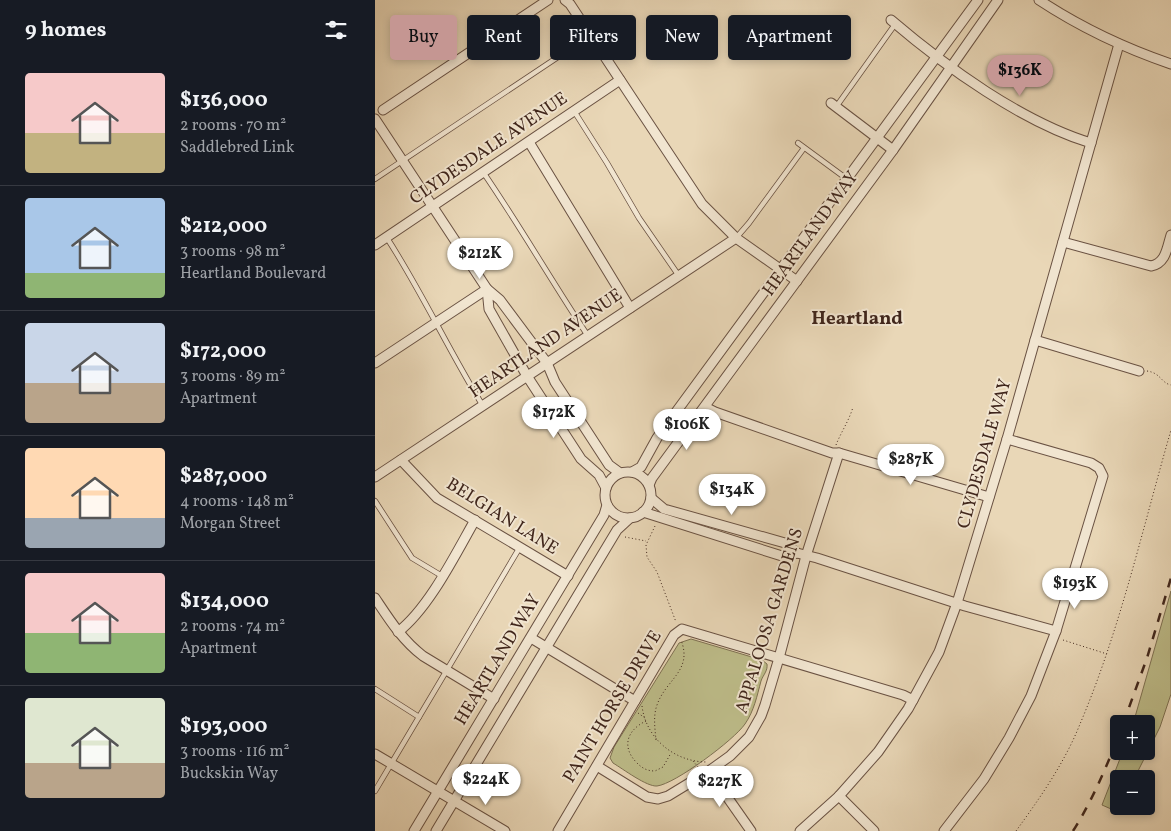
<!DOCTYPE html>
<meta charset="utf-8">
<style>
:root{--surface:#171b24;--page:#20242c;--text:#f1f3f6;--muted:#9ea1a6;--line:#363941;--accent:#c59692}
body{margin:0;font-family:Vollkorn,serif;background:var(--page);color:var(--text);height:100vh;display:flex;flex-direction:column;font-size:19px;white-space:nowrap}
*{box-sizing:border-box;margin:0}
p{font-size:16px;color:var(--muted)}
.icon{flex:none;width:28px;height:28px;fill:none;stroke:currentColor;stroke-width:2;stroke-linecap:round;stroke-linejoin:round}
.map{position:relative;flex:1;overflow:hidden}
.details{display:flex;flex-direction:column;background:var(--surface);width:375px}
.details>*{flex:none}
.top-card{position:absolute;left:15px;top:15px;width:475px;height:45px;display:flex;gap:10px}
.controls{position:absolute;left:735px;top:715px;display:grid;gap:10px}
.controls a{display:grid;place-items:center;width:45px;height:45px;border-radius:5px;background:var(--surface);box-shadow:0 2px 8px #0003;font-size:25px}
.price{position:absolute;translate:-50% -42px;padding:0 11px;border-radius:18px;background:#fff;color:#222;font-size:16px;line-height:32px;filter:drop-shadow(0 1px 2px #0008)}
.price::after{content:'';position:absolute;left:50%;top:30px;width:15px;height:11px;margin-left:-8px;background:inherit;clip-path:polygon(0 0,100% 0,50% 100%)}
.price.on{background:var(--accent);color:#111}
ul{padding:0;list-style:none}
li{display:flex;align-items:center;gap:15px;height:125px;padding:0 25px}
li+li{border-top:1px solid var(--line)}
li span{display:grid;place-items:center;flex:none;width:140px;height:100px;border-radius:5px;color:#555}
li>.icon{margin-inline-start:auto}
span .icon{width:60px;height:60px;fill:#fffc;stroke-width:1}
li b{font-size:21px}
h2{display:flex;justify-content:space-between;align-items:center;height:60px;padding:0 25px;font-size:21px}
.tag{padding:0 18px;border-radius:5px;background:var(--surface);box-shadow:0 2px 8px #0003;font-size:18px;line-height:45px}
.tag.on{background:var(--accent);color:#111}
main{display:flex;flex:1;min-height:0}
.map>svg:first-child{display:block}
</style>
<main>
<section class="details">
<h2>9 homes<svg class="icon" aria-label="filters" viewBox="0 0 24 24"><path d="M4 7h16M4 17h16"/><circle cx="9" cy="7" r="2"/><circle cx="15" cy="17" r="2"/></svg></h2>
<ul>
<li><span style="background:linear-gradient(#f6c9c9 60%,#c2b280 0)"><svg class="icon" aria-label="home" viewBox="0 0 24 24"><path d="M3 11l9-7 9 7M6 9v11h12V9"/></svg></span><div><b>$136,000</b><p>2 rooms · 70 m²</p><p>Saddlebred Link</p></div></li>
<li><span style="background:linear-gradient(#a9c7e8 75%,#8fb573 0)"><svg class="icon" aria-label="home" viewBox="0 0 24 24"><path d="M3 11l9-7 9 7M6 9v11h12V9"/></svg></span><div><b>$212,000</b><p>3 rooms · 98 m²</p><p>Heartland Boulevard</p></div></li>
<li><span style="background:linear-gradient(#c9d6e8 60%,#b9a48a 0)"><svg class="icon" aria-label="home" viewBox="0 0 24 24"><path d="M3 11l9-7 9 7M6 9v11h12V9"/></svg></span><div><b>$172,000</b><p>3 rooms · 89 m²</p><p>Apartment</p></div></li>
<li><span style="background:linear-gradient(#ffd9b3 70%,#9aa5b1 0)"><svg class="icon" aria-label="home" viewBox="0 0 24 24"><path d="M3 11l9-7 9 7M6 9v11h12V9"/></svg></span><div><b>$287,000</b><p>4 rooms · 148 m²</p><p>Morgan Street</p></div></li>
<li><span style="background:linear-gradient(#f6c9c9 60%,#8fb573 0)"><svg class="icon" aria-label="home" viewBox="0 0 24 24"><path d="M3 11l9-7 9 7M6 9v11h12V9"/></svg></span><div><b>$134,000</b><p>2 rooms · 74 m²</p><p>Apartment</p></div></li>
<li><span style="background:linear-gradient(#dfe7d0 65%,#b9a48a 0)"><svg class="icon" aria-label="home" viewBox="0 0 24 24"><path d="M3 11l9-7 9 7M6 9v11h12V9"/></svg></span><div><b>$193,000</b><p>3 rooms · 116 m²</p><p>Buckskin Way</p></div></li>
</ul>
</section>
<div class="map">
<svg width="796" height="831" viewBox="0 0 796 831">
<rect width="100%" height="100%" fill="#e9d7b7"/>
<filter id="stains"><feTurbulence type="fractalNoise" baseFrequency=".004" numOctaves="4"/><feColorMatrix values="0 0 0 0 .2 0 0 0 0 .09 0 0 0 0 .02 0 0 0 .5 -.17"/></filter>
<radialGradient id="worn" r=".72"><stop offset=".6" stop-color="#630" stop-opacity="0"/><stop offset="1" stop-color="#630" stop-opacity=".3"/></radialGradient>
<g fill="#bdbc89" stroke="#7e7152">
<path d="M 796,591 L 796,694 L 785,727 L 759,779 L 744,779 L 744,806 L 746,806 L 743,812 L 727,805 L 748,751 L 771,751 L 771,724 L 758,724 Z"/>
<path d="M 316,639 L 387,660 L 392,664 C 393,671 388,675 386,681 C 382,696 379,711 370,724 C 359,740 300,784 282,786 C 272,787 248,769 238,763 L 235,758 L 239,747 L 304,643 Z"/>
</g>
<g fill="none" stroke-linecap="round" stroke-linejoin="round">
<g stroke="#6a5243" stroke-width="6">
<g id="service">
<path d="M 461,107 L 521,23"/>
<path d="M 199,111 L 232,163 L 264,218 L 304,276"/>
<path d="M 423,143 L 472,179"/>
<path d="M 108,172 C 145,226 177,282 213,336"/>
<path d="M 0,179 L 216,35"/>
<path d="M 12,238 C 47,292 74,351 108,406"/>
<path d="M 361,238 L 374,223 L 429,148"/>
<path d="M 0,501 L 37,558 L 67,576"/>
<path d="M 0,689 L 44,717"/>
<path d="M 0,791 L 145,547"/>
</g>
</g>
<g stroke="#6a5243" stroke-width="11">
<g id="minor">
<path d="M 190,0 L 195,4 L 327,204 L 361,238 L 422,281"/>
<path d="M 664,0 C 705,27 749,48 796,64"/>
<path d="M 516,20 C 571,67 647,122 716,143"/>
<path d="M 456,103 L 518,150"/>
<path d="M 8,110 L 173,0"/>
<path d="M 0,119 L 112,289 L 0,363"/>
<path d="M 154,142 L 255,308"/>
<path d="M 688,242 L 776,266 C 791,263 792,248 796,235"/>
<path d="M 0,245 L 245,80"/>
<path d="M 660,340 L 764,371"/>
<path d="M 330,407 L 340,412 L 457,453 L 464,453 L 614,497"/>
<path d="M 26,460 L 62,498 L 193,576"/>
<circle cx="253" cy="495" r="23"/>
<path d="M 257,472 L 266,467 L 282,438 L 603,0"/>
<path d="M 0,477 L 361,238"/>
<path d="M 274,485 L 277,478 L 518,150 L 623,0"/>
<path d="M 231,488 L 224,475 L 206,459 L 152,376 L 114,309 L 112,289 L 125,300 L 172,363 L 180,382 L 234,465 L 245,473"/>
<path d="M 276,498 L 289,509 L 410,543 L 422,553 L 442,558 L 590,606 L 681,631"/>
<path d="M 268,512 L 407,556 L 422,553"/>
<path d="M 0,598 C 14,619 27,640 48,656 L 119,699"/>
<path d="M 23,632 C 54,608 80,555 100,520"/>
<path d="M 156,638 L 260,701"/>
<path d="M 0,754 L 130,831"/>
<path d="M 222,766 L 272,797 L 283,799 L 293,796 L 334,771 L 355,756 L 374,737 L 386,716 L 390,705 L 404,658 L 431,556 L 464,453"/>
<path d="M 334,771 L 376,831"/>
<path d="M 464,796 L 499,831"/>
<path d="M 39,831 L 229,515 L 232,505"/>
<path d="M 61,831 L 242,530 L 255,518"/>
<path d="M 183,831 L 299,635 L 307,629 L 528,695 L 538,700"/>
<path d="M 425,831 L 464,796 L 503,752 L 533,709 L 564,652 L 582,603 L 632,439 L 744,44"/>
<path d="M 569,831 L 609,779 L 634,738 L 656,696 L 681,631 L 728,476 L 724,468 L 716,463 L 632,439"/>
</g>
</g>
<g stroke="#40261c" stroke-width="1" stroke-dasharray="1 2.5" stroke-linecap="butt">
<path d="M 772,371 C 786,373 786,383 796,385"/>
<path d="M 461,445 C 466,432 474,421 478,407"/>
<path d="M 280,526 L 271,545 L 272,557 L 282,572 L 301,622"/>
<path d="M 250,537 L 271,541"/>
<path d="M 688,640 L 732,654"/>
<path d="M 267,706 C 271,739 300,762 332,762"/>
<path d="M 263,713 L 270,718"/>
<path d="M 271,721 C 252,730 246,747 262,763 C 267,768 272,771 280,771 L 288,767 L 296,753"/>
<path d="M 281,740 C 280,729 278,716 282,705 C 291,679 318,671 306,640"/>
<path d="M 318,761 L 324,768"/>
<path d="M 641,831 C 665,798 690,762 705,724 C 745,630 768,527 796,430"/>
</g>
<use href="#service" stroke="#f1e5d0" stroke-width="4.5"/>
<use href="#minor" stroke="#f1e5d0" stroke-width="9"/>
<g stroke="#40261c" stroke-width="2.5" stroke-dasharray="9 9" stroke-linecap="butt">
<path d="M 748,724 L 772,658 L 796,578"/>
<path d="M 698,831 C 717,801 731,768 744,735"/>
</g>
</g>
<g text-anchor="middle" dominant-baseline="central" stroke-width="4" stroke-linejoin="round" paint-order="stroke">
<g font-size="18" fill="#40261c" stroke="#f1e5d0">
<text transform="translate(114 149) rotate(-34)">CLYDESDALE AVENUE</text>
<text transform="translate(436 234) rotate(-54)">HEARTLAND WAY</text>
<text transform="translate(171 344) rotate(-34)">HEARTLAND AVENUE</text>
<text transform="translate(610 454) rotate(-74)">CLYDESDALE WAY</text>
<text transform="translate(127 517) rotate(32)">BELGIAN LANE</text>
<text transform="translate(395 621) rotate(-73)">APPALOOSA GARDENS</text>
<text transform="translate(123 660) rotate(-59)">HEARTLAND WAY</text>
<text transform="translate(238 707) rotate(-59)">PAINT HORSE DRIVE</text>
</g>
<g font-size="19" font-weight="bold" fill="#40261c" stroke="#f1e5d0">
<text x="482" y="319">Heartland</text>
</g>
</g>
<rect width="100%" height="100%" filter="url(#stains)"/>
<rect width="100%" height="100%" fill="url(#worn)"/>
</svg>
<div class="controls">
<a>+</a>
<a>−</a>
</div>
<b class="price on" style="left:645px;top:97px">$136K</b>
<b class="price" style="left:105px;top:280px">$212K</b>
<b class="price" style="left:179px;top:439px">$172K</b>
<b class="price" style="left:312px;top:451px">$106K</b>
<b class="price" style="left:536px;top:486px">$287K</b>
<b class="price" style="left:357px;top:516px">$134K</b>
<b class="price" style="left:700px;top:610px">$193K</b>
<b class="price" style="left:111px;top:806px">$224K</b>
<b class="price" style="left:345px;top:808px">$227K</b>
<div class="top-card">
<a class="tag on">Buy</a>
<a class="tag">Rent</a>
<a class="tag">Filters</a>
<a class="tag">New</a>
<a class="tag">Apartment</a>
</div>
</div>
</main>
